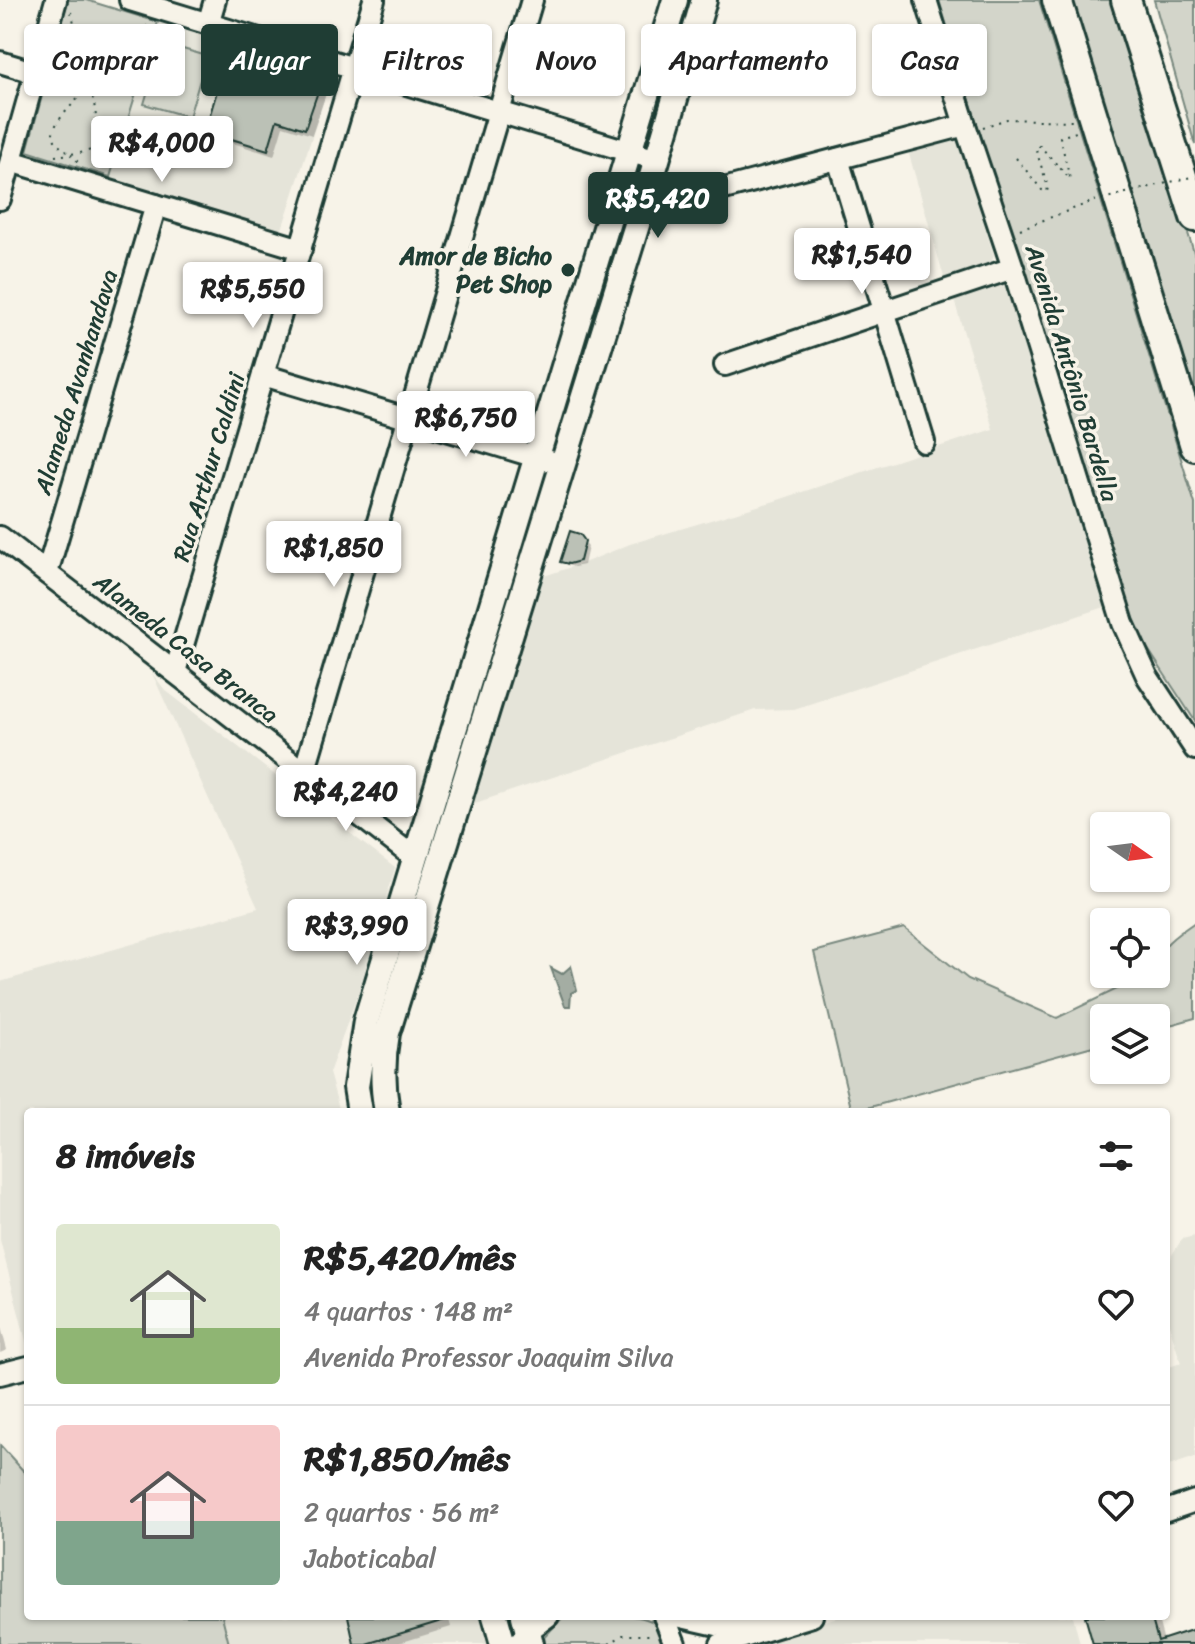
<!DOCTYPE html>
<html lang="pt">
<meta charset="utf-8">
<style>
:root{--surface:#fff;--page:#f2f2f2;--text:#222;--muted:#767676;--line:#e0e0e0;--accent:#1f3d34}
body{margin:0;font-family:Sriracha,sans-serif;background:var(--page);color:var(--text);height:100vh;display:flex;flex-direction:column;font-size:30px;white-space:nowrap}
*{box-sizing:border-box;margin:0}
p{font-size:26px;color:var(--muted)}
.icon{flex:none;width:44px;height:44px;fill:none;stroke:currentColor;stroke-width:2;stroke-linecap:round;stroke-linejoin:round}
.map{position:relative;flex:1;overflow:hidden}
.panel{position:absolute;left:24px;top:1108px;width:1146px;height:512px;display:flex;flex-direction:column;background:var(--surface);border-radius:8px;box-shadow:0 2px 6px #0004}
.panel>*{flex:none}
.hud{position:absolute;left:24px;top:24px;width:1148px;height:72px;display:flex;gap:16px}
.needle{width:52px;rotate:104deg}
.fabs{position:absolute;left:1090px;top:812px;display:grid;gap:16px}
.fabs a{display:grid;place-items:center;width:80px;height:80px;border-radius:8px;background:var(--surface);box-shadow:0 2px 6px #0004;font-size:40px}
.price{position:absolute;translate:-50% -68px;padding:0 18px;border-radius:8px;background:#fff;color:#222;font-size:26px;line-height:52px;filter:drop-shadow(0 2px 4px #0008)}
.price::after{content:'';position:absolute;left:50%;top:48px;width:24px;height:18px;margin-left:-12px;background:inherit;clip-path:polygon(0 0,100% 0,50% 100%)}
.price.current{background:var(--accent);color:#fff}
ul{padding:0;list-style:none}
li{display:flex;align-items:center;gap:24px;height:200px;padding:0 32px}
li+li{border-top:2px solid var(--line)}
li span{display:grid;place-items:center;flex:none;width:224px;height:160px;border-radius:8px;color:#555}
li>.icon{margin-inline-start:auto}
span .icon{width:96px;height:96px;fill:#fffc;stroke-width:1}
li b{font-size:34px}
h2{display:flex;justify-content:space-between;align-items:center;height:96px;padding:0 32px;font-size:34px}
.pill{padding:0 28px;border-radius:8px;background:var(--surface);box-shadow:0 2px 6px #0004;font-size:28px;line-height:72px}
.pill.current{background:var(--accent);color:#fff}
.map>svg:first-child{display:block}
</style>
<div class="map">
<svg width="1195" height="1644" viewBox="0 0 1195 1644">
<rect width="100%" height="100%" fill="#f7f3e8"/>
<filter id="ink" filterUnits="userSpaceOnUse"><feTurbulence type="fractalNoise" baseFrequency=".0125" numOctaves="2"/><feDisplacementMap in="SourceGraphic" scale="16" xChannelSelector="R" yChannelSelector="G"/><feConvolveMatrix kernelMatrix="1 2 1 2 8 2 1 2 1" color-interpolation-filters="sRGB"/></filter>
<g filter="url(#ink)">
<g fill="#e5e4d9">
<path d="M 158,22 L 330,74 L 331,78 L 282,229 L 276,230 L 110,177 Z"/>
<path d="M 956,134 L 994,256 L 988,268 L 945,281 L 907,147 Z"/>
<path d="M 1005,284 L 1105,607 L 794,709 L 755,710 L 469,805 L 544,576 L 586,562 L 630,544 L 775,501 L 993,429 L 954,300 Z"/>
<path d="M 152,673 L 165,690 L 395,868 L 359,991 L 329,1073 L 340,1112 L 28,1112 L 28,1349 L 0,1240 L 0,982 L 258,908 Z"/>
<path d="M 1195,1236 L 1195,1457 L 1166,1467 L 1166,1368 L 1181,1363 L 1166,1315 L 1166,1266 L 1169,1265 L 1172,1255 L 1182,1239 Z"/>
<path d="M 222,1616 L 482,1616 L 489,1644 L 229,1644 Z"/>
<path d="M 841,1616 L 1073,1616 L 1080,1644 L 751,1644 Z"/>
</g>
<g fill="#d3d5ca" stroke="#79897f" stroke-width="2">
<path d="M 68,0 L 86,0 L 158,22 L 110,177 L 27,151 Z"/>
<path d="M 939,0 L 1039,0 L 1195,504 L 1195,721 L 1131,623 Z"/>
<path d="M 1068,0 L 1116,0 L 1195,256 L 1195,409 Z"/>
<path d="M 1154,0 L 1195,0 L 1195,145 Z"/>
<path d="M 162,43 L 207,56 L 189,117 L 144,104 Z"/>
<path d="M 632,174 L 642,175 L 561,439 L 552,436 Z"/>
<path d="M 1195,922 L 1195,1018 L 1156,1029 L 1156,1018 L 1104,1018 L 1104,1043 L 852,1112 L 814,952 L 904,928 L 968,979 L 1057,1018 L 1138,979 L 1143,974 L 1156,974 C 1156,946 1174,937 1195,922 Z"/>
<path d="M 0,1445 L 28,1476 L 28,1616 L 222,1616 L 229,1644 L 0,1644 Z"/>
<path d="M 564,1616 C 588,1616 643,1609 660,1627 C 664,1631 666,1638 669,1644 L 538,1644 Z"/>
</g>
<path fill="#a4ada3" stroke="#6f8077" stroke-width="2" d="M 571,966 L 577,990 L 571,993 L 570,1006 L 565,1006 L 551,968 L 562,974 Z"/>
<g fill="#0003">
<path d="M 321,81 L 328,88 L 312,135 L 283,126 L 274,156 L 214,137 L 207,130 L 251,90 Z"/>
<path d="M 583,541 L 588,547 L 584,565 L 574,567 L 567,565 L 562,561 Z"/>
<path d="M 0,1323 L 7,1350 L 0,1353 Z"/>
<path d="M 350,1616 L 448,1616 L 451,1627 L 396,1644 L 357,1644 Z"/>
<path d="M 1087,1616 L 1157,1616 L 1164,1641 L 1195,1631 L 1195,1644 L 1095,1644 Z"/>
</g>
<g fill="#bbc1b6" stroke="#1f3d34" stroke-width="2">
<path d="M 258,60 L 322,80 L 305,129 L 277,120 L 268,150 L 205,131 L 221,78 L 250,87 Z"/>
<path d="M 570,531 L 580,534 L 585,541 L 580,561 L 569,564 L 560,562 Z"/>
<path d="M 348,1616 L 448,1616 L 448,1619 L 366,1644 L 354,1644 Z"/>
<path d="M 1085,1616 L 1151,1616 L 1158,1641 L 1195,1629 L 1195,1644 L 1093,1644 Z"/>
</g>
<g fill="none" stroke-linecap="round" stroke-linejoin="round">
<g stroke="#1f3d34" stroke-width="26">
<g id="minor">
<path d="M 130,0 L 657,160"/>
<path d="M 926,0 L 965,125 L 1013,268 L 1123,623 L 1147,676 L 1195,749"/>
<path d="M 208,24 L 215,0"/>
<path d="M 0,62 L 36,73"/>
<path d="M 838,159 L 924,442"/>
<path d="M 11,161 L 301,249"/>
<path d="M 0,199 L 56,0"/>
<path d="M 641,211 L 965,125"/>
<path d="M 725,365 L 1013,268"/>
<path d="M 263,375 L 563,465"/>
<path d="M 0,537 L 416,859"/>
<path d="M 47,573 L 156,205"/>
<path d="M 175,672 L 374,0"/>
<path d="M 304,772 L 532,0"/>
<path d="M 0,1374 L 28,1367"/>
<path d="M 1166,1511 L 1195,1501"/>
<path d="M 664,1616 L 675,1644"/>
<path d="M 677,1616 L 717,1625 L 769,1616"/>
<path d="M 521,1641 L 528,1631 L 548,1616"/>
<path d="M 721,1644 L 812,1616"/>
</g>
</g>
<g stroke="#1f3d34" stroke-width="30">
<g id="major">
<path d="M 360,1112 L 356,1087 L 366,1021 L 675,0"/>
<path d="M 387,1112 C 382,1085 382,1060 387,1033 L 657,160 L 704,0"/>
<path d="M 495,1616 L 503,1644"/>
<path d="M 524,1616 L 531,1644"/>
</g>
</g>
<g stroke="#1f3d34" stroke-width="34">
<g id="highway">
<path d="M 1057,0 L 1195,446"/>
<path d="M 1126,0 L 1195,217"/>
</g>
</g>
<g stroke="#1f3d34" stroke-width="2" stroke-dasharray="2 6" stroke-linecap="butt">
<path d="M 71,12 C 77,33 107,133 94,147 C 89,153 78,153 70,154 C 63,149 54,143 53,134 C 52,123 82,94 91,86 L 147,25"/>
<path d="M 48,86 L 81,94"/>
<path d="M 983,127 L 1007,119 L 1072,121"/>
<path d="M 55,156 L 70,154 L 80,164"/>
<path d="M 1016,158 L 1042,190 L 1047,192 L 1048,187 L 1036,150 L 1037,146 L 1040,146 L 1070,179 L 1060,137 L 1076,132"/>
<path d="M 1020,229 L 1094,201"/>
<path d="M 609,1644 L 623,1635 L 654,1635"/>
</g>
<use href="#minor" stroke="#f7f3e8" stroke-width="20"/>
<use href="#major" stroke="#f7f3e8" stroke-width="24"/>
<use href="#highway" stroke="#f7f3e8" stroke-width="28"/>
<path stroke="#1f3d34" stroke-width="2" stroke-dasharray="2 6" stroke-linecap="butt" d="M 1094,201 L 1195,176"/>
</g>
</g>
<circle fill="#1f3d34" stroke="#f7f3e8" stroke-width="3" cx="568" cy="270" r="8"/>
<g text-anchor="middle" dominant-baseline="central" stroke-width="7" stroke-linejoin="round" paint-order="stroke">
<g font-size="24" font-weight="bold" fill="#1f3d34" stroke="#f7f3e8" text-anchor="end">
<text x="552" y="256">Amor de Bicho<tspan x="552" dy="28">Pet Shop</tspan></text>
</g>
<g font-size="24" fill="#1f3d34" stroke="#f7f3e8">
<text transform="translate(1072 373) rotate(73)">Avenida Antônio Bardella</text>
<text transform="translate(76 382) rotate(-73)">Alameda Avanhandava</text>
<text transform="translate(209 467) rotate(-73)">Rua Arthur Caldini</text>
<text transform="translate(186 648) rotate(38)">Alameda Casa Branca</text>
</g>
</g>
</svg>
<div class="fabs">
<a><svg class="needle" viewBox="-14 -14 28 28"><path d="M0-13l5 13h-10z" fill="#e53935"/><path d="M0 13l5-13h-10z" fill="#767676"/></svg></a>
<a><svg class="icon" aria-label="locate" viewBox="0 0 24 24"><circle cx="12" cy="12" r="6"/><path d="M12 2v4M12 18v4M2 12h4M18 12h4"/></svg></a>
<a><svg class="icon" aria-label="layers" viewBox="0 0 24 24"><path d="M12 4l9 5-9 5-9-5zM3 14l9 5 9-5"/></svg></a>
</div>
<b class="price" style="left:162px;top:184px">R$4,000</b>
<b class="price current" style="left:658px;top:240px">R$5,420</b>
<b class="price" style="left:862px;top:296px">R$1,540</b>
<b class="price" style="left:253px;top:330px">R$5,550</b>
<b class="price" style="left:466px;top:459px">R$6,750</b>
<b class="price" style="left:334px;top:589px">R$1,850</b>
<b class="price" style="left:346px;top:833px">R$4,240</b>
<b class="price" style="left:357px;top:967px">R$3,990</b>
<div class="hud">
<a class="pill">Comprar</a>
<a class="pill current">Alugar</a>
<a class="pill">Filtros</a>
<a class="pill">Novo</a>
<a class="pill">Apartamento</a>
<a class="pill">Casa</a>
</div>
<section class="panel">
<h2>8 imóveis<svg class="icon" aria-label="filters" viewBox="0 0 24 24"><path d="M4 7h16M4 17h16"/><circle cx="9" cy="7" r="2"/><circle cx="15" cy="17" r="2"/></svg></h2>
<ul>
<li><span style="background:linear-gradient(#dfe7d0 65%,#8fb573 0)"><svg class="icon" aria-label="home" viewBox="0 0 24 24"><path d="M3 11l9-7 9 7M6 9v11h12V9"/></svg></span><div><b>R$5,420/mês</b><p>4 quartos · 148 m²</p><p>Avenida Professor Joaquim Silva</p></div><svg class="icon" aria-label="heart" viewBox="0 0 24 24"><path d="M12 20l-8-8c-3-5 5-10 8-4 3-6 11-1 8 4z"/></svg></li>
<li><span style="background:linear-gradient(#f6c9c9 60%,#7fa58c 0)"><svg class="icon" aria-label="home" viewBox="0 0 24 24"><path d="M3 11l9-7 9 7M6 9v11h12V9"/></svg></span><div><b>R$1,850/mês</b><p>2 quartos · 56 m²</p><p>Jaboticabal</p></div><svg class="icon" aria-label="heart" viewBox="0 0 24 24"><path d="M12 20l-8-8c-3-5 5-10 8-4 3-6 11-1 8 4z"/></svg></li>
</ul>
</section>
</div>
